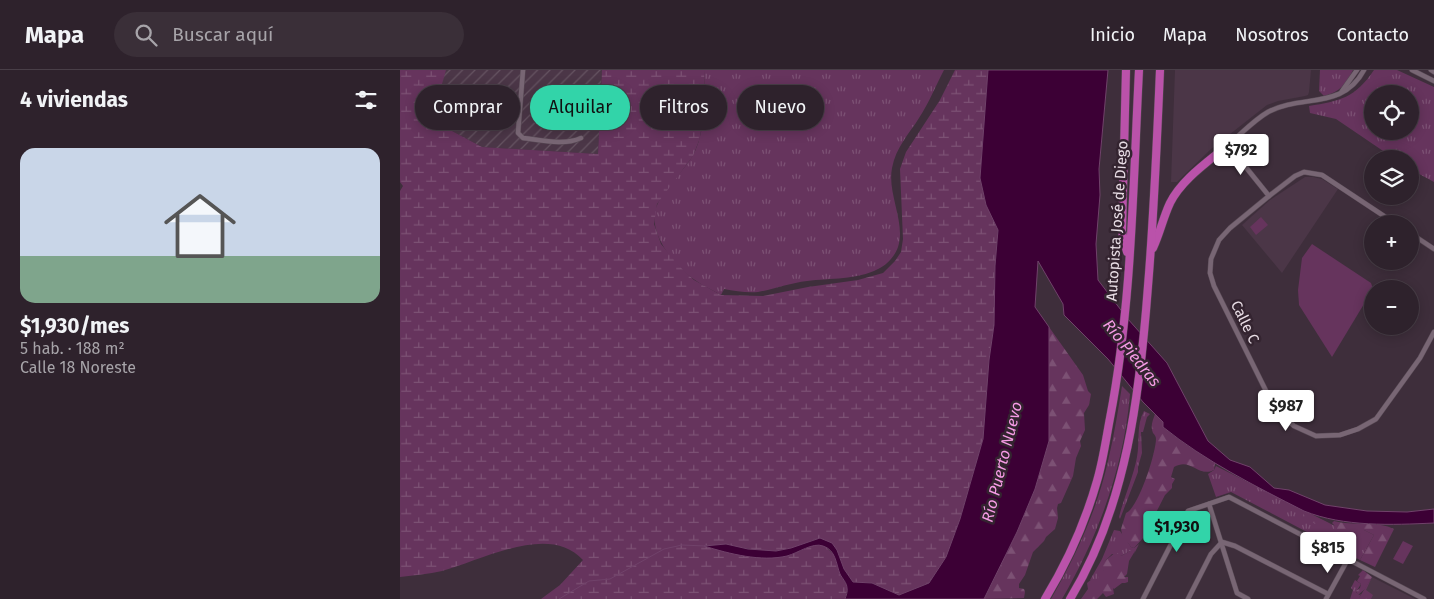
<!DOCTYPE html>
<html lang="es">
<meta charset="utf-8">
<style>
:root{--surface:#2e222c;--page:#3a2f38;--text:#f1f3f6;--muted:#a7a4a9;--line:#493f48;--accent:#32d4a9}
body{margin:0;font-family:"Fira Sans",sans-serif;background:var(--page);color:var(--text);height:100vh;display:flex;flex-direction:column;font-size:19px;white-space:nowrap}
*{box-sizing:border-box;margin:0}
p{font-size:16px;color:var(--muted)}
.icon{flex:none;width:28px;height:28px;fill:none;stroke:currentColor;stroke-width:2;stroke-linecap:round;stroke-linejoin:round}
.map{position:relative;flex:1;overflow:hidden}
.sheet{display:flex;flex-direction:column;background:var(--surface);width:400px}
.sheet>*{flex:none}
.top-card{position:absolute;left:15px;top:15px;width:475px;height:45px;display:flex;gap:10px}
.tools{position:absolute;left:964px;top:15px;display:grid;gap:10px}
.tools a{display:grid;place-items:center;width:55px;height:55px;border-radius:50%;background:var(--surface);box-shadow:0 2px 12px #0003,0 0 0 1px var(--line);font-size:25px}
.price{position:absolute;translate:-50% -42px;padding:0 11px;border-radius:5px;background:#fff;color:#222;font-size:16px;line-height:32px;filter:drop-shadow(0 1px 2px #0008)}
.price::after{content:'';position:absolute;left:50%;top:30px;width:15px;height:11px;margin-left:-8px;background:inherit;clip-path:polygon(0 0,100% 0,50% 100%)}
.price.selected{background:var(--accent);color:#111}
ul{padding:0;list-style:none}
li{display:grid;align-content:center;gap:10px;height:265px;padding:0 20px}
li+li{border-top:1px solid var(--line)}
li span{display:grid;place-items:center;height:155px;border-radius:15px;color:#555}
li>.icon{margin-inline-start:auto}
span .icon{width:90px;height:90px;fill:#fffc;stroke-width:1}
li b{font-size:21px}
h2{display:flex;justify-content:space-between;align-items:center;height:60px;padding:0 20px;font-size:21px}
.chip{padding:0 18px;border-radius:22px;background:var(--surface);box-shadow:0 2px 12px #0003,0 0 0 1px var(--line);font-size:18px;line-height:45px}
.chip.selected{background:var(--accent);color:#111}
header{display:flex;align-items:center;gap:30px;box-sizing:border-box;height:70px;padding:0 25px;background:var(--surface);border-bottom:1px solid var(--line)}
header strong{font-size:24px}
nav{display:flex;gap:28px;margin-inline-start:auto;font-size:18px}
.search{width:350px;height:45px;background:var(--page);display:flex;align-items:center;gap:12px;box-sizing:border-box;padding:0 18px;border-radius:28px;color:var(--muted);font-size:19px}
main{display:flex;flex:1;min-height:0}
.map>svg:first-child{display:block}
</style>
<header>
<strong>Mapa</strong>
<div class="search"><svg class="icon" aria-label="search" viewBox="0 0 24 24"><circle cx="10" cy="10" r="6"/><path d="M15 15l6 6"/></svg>Buscar aquí</div>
<nav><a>Inicio</a><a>Mapa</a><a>Nosotros</a><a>Contacto</a></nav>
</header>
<main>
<section class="sheet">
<h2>4 viviendas<svg class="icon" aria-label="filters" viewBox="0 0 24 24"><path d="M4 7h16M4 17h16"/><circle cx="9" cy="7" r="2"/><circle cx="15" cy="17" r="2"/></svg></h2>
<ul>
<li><span style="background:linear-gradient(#c9d6e8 70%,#7fa58c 0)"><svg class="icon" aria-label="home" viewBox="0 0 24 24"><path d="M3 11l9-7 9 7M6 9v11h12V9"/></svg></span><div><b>$1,930/mes</b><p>5 hab. · 188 m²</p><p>Calle 18 Noreste</p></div></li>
</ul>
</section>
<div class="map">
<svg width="1034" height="529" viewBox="0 0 1034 529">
<defs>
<pattern id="industrial-furrows" width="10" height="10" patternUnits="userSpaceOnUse" patternTransform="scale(1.25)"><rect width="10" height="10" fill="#4b3647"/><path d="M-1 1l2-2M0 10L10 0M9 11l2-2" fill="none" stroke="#655361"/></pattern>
<pattern id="grass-tufts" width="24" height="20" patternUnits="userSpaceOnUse" patternTransform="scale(1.25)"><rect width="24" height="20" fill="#66345d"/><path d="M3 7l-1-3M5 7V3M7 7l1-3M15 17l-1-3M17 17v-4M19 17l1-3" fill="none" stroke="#7c5174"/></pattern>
<pattern id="forest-firs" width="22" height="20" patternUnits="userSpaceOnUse" patternTransform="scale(1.25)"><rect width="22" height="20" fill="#66345d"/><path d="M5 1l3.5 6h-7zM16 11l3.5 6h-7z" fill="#7c5174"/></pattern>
<pattern id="wetland-marsh" width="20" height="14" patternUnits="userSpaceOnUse" patternTransform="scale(1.25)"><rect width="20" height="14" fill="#66345d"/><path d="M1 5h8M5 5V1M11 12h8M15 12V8" fill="none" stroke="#7c5174"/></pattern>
</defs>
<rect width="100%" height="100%" fill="#3e2e3b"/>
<g fill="#4b3647">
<path d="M 775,0 L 911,0 L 909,22 L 908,25 L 905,26 L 878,31 L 867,35 L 811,79 L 777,112 L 771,112 Z"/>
<path d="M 905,107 L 913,107 L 922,109 L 938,119 L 882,203 L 842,155 L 870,130 Z"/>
<path d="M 972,507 L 1015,529 L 959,529 Z"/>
</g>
<path fill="url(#industrial-furrows)" d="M 46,0 L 202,0 L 198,84 L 82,77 L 37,53 L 33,44 L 21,39 L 19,29 L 25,19 Z"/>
<g fill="url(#grass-tufts)" fill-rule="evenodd">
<path d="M 304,0 L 544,0 C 536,15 529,33 519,48 C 509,64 496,77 492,98 C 487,124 506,152 498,177 C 495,186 487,195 478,199 C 457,210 430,208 407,211 C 390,213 375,219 358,222 C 347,223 335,221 324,219 L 321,225 C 313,220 303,216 295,210 C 274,196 244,160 258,133 C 266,116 282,103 292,87 C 306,64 305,26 304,0 Z"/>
<path d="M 920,0 L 953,0 C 946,14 940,22 924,26 L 919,21 Z"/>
<path d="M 974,0 L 997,0 L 1034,17 L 1034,112 L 1010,99 L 1010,89 L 995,89 L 936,49 L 910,43 L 909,36 C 940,31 955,28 974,0 ZM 972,24 L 1010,24 L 1010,61 L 972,61 Z"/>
<path d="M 722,316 L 730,324 C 724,397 698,467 662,529 L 651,529 C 676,486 697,440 708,391 C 714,366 718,341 722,316 Z"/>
<path d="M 744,341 L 750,344 L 747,347 L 743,362 L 741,362 L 742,383 L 738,397 L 738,402 L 720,449 L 719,447 C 724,427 733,408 737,387 C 740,372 736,355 744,341 Z"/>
<path d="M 816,396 L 941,459 L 964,460 L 974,465 L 960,490 L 831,422 L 816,427 L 808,404 L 814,400 Z"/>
<path d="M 714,460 L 720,461 L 731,477 L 734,478 L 739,474 L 734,484 L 735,481 L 730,481 L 721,486 L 712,484 L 705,491 L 704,500 L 698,509 L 690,510 L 702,489 Z"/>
<path d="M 972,507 L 966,520 L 973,525 L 971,529 L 950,529 L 953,520 L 951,518 L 955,510 L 961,514 L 956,522 L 959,525 L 961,524 L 959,528 Z"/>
</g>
<g fill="url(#forest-firs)">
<path d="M 649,257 L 683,305 L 688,321 L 691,324 L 689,335 L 684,343 L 685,360 L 680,371 L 681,376 L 676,388 L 673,406 L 661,433 L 658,434 L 657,438 L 658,448 L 655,459 L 646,467 L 644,471 L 633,482 L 625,505 L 619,514 L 619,518 L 624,519 L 625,522 L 624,528 L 584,529 L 617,462 L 635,419 L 649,371 Z"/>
<path d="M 755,344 L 763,352 L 763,357 C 780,371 797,382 815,393 L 814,400 C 798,408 791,387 774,397 L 771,407 L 775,409 L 772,414 L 772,418 L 765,425 L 743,468 L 734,478 L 731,477 L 728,473 L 723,469 L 721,459 L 726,443 C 738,439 756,383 756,369 C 756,367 755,365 753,363 C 750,356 753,350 755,344 Z"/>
<path d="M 906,442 L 928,453 L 928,456 L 925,458 L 922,456 L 919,458 L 917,453 L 915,454 L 911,451 L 903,449 L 903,444 Z"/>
<path d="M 934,451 C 952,456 979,451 994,459 L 975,497 L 960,490 L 974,465 L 964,460 C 955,467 947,464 936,460 L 934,455 L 932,453 Z"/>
<path d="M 730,481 L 735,481 L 729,491 L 727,504 L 724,507 L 728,507 L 728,512 L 725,513 L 722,513 L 714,519 L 713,518 L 714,524 L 706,527 L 703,523 L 697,529 L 681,529 L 688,519 L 687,513 L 692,509 L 698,509 L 700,501 L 704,500 L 701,492 L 706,490 L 716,482 L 721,486 Z"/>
<path d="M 963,500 L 972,507 L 965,519 L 958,525 L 956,521 L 960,518 L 961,514 L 957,511 L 960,506 L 958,505 Z"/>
</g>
<path fill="url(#wetland-marsh)" d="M 0,0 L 46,0 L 42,14 L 25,19 L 19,29 L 21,39 L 33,44 L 37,53 L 82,77 L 198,84 L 202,0 L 304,0 L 305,31 L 300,68 L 293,86 L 257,134 L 254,154 L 261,174 L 280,197 L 294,210 L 321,225 L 363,226 L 408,217 L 458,210 L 483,203 L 495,191 L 501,182 L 503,169 L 500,99 L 506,82 L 540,30 L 555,0 L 588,0 L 580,108 L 586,135 L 598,160 L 595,196 L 594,255 L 589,290 L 583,369 L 560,449 L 546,487 L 529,513 L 499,525 L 472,513 L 453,512 L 444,499 L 437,480 L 416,469 C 403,474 389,481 375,481 C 351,482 329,472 306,476 L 390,485 L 414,475 L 421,475 L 425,476 L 435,486 L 440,503 L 448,517 L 445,529 L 141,529 L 160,515 L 183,490 C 149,452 81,491 42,501 C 29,504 14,505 0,507 L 0,121 L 3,116 L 0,112 Z"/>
<g fill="#66345d">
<path d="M 861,147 L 868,155 L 856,165 L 850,157 Z"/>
<path d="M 912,174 L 971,213 L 973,219 L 932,287 L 899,235 L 898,220 L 902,188 Z"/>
<path d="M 1003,471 L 1013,476 L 1003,494 L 993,489 Z"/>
</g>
<path fill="#3c0035" stroke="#70426a" d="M 588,0 L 708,0 L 699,99 L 700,125 L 696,174 L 698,210 L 727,248 L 767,293 L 808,371 L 830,390 L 850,397 L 874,418 L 889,420 L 925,435 L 967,441 L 1007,442 L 1034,439 L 1034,453 C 992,455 944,457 904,441 C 855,416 805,391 763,357 L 763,352 L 743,332 L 708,289 L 664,245 L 663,234 L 638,191 L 635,237 L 649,257 L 649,371 L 635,419 L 617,462 L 584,529 L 445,529 C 446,526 448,521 447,518 C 447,513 442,508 440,504 C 436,494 436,480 423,476 C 413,472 398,483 387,486 C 361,492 330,484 304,476 L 326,474 L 348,479 L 376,481 L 391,478 L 420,468 L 432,473 L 437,480 L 444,499 L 453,512 L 472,513 L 499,525 L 529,513 L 546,487 L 560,449 L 583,369 L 589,290 L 594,255 L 595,196 L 598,160 L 586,135 L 580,108 Z"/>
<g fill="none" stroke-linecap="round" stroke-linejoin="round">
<path stroke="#70426a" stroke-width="1" d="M 159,529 L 189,511 L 210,509 L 264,479 L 282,475 L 305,476"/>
<g stroke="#584a55" stroke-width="5.5">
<g id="minor">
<path d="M 123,0 L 118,63 L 123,68 C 141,70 164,76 181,68"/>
<path d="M 1012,0 L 1034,11"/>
<path d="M 1031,0 L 1034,2"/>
<path d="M 942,21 L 957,0"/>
<path d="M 869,126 L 828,75 C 841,64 854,50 868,42 C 902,24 943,40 964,0"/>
<path d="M 996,154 L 922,105 L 904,102 L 895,106 L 869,126 L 830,158 L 819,170 L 811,189 L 810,203 L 814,216 L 875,339 L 894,356 L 916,366 L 940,365 L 958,359 L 976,349 L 1020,288 L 1034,262"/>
<path d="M 1010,163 L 1034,179"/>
<path d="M 809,434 L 837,523 L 848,529"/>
<path d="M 743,529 L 788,441 L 829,427 L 1024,529"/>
<path d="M 788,529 L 811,484 L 822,472 L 835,476 L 928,524"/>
<path d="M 926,529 L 948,489"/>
</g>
</g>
<g stroke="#584a55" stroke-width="9">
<g id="motorway">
<path d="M 726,0 L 722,162 L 727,182"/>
<path d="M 753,178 C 760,163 763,148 770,133 C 782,109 808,92 828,75"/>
<path d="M 645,529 C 667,493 685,453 697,411 C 703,391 706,369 710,348 C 732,234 733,116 739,0"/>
<path d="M 670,529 C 727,436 740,322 748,216 C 754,144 757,72 760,0"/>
</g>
</g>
<use href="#minor" stroke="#786674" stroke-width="4.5"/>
<use href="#motorway" stroke="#ba52aa" stroke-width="8"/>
</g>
<g text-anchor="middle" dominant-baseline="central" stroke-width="5" stroke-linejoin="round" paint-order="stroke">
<g font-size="15" fill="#e8dde5" stroke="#342430">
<text transform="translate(717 151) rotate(-86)">Autopista José de Diego</text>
<text transform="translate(845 252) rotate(64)">Calle C</text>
</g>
<g font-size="16" font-style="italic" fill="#f69be5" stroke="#342430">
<text transform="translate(732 283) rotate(51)">Río Piedras</text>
<text transform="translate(602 392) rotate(-76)">Río Puerto Nuevo</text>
</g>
</g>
</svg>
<div class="tools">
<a><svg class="icon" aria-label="locate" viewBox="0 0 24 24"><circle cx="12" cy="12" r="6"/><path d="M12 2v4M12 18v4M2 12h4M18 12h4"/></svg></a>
<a><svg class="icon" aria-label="layers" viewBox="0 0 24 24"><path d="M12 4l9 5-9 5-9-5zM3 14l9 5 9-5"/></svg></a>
<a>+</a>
<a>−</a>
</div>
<b class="price" style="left:841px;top:106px">$792</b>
<b class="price" style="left:886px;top:362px">$987</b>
<b class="price selected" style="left:777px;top:483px">$1,930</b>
<b class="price" style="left:928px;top:504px">$815</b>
<div class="top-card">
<a class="chip">Comprar</a>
<a class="chip selected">Alquilar</a>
<a class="chip">Filtros</a>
<a class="chip">Nuevo</a>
</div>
</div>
</main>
